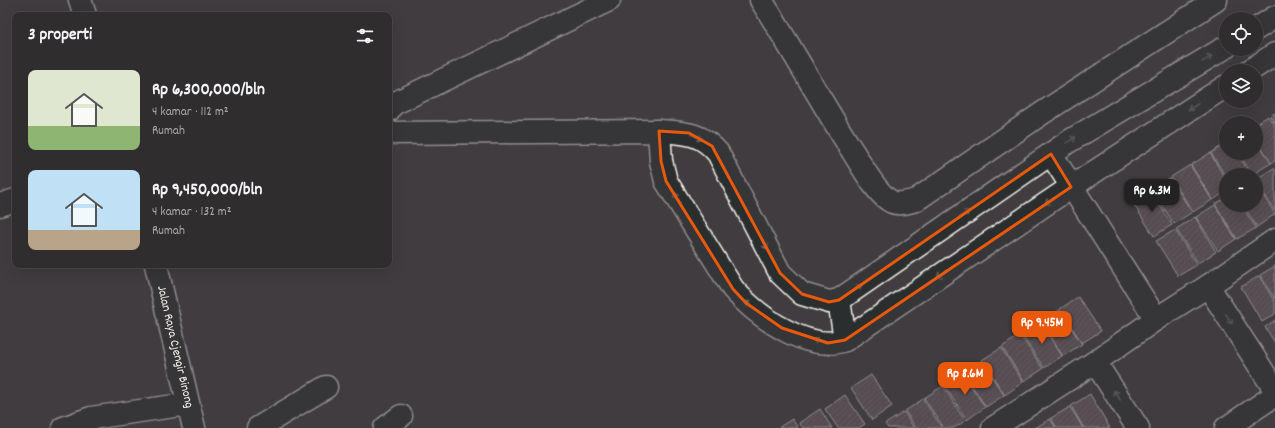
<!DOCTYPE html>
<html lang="id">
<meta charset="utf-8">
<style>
:root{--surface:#302d2f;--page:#383537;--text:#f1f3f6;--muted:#a8a8aa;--line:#4b494b;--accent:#ea580c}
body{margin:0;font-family:Dekko,sans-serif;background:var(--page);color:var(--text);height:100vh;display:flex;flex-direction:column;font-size:15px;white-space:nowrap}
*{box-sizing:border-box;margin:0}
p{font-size:13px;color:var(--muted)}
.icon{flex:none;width:22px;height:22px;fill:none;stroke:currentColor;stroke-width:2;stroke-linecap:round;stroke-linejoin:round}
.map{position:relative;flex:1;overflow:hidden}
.side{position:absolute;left:12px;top:12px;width:380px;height:256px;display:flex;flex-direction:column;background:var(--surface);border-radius:8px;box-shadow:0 4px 16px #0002,0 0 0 1px var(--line)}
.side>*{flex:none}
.tools{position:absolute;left:1219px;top:12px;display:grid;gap:8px}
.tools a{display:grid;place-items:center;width:44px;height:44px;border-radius:50%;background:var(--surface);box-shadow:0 4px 16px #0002,0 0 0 1px var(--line);font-size:20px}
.price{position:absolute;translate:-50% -34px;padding:0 9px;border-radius:8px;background:var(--accent);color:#fff;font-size:13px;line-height:26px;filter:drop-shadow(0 1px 2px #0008)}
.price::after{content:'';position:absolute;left:50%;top:24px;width:12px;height:9px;margin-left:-6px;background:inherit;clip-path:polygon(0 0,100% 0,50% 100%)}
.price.on{background:#222;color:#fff}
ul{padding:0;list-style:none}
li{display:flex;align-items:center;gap:12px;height:100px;padding:0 16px}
li span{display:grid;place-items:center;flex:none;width:112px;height:80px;border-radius:8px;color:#555}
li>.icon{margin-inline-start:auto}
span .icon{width:48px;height:48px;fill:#fffc;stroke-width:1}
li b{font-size:17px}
h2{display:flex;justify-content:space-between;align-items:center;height:48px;padding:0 16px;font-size:17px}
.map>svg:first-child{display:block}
</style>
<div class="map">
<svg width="1275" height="428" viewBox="0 0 1275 428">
<defs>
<pattern id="building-hatch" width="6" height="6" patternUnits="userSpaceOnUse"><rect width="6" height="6" fill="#726067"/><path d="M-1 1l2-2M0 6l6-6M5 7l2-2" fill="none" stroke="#87777d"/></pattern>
</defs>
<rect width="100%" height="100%" fill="#403c3f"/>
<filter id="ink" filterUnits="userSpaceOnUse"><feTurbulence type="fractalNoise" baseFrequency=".025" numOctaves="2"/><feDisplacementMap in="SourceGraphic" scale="8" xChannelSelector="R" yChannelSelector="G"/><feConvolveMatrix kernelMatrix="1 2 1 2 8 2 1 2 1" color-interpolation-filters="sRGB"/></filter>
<g filter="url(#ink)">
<g fill="url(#building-hatch)" stroke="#f4f1e8">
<path d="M 1275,113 L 1275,124 L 1270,116 Z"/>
<path d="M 1268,116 L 1275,127 L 1275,161 L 1271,163 L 1256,138 L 1256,124 Z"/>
<path d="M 1256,139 L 1271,163 L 1252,175 L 1239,153 L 1256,153 Z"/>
<path d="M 1226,143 L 1226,153 L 1237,153 L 1251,175 L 1226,175 L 1226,177 L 1211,153 Z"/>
<path d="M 1210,153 L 1226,180 L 1226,191 L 1213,200 L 1191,165 Z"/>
<path d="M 1190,165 L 1212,200 L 1193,212 L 1171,177 Z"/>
<path d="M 1274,168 L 1275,170 L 1275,211 L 1256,181 L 1256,179 Z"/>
<path d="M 1170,178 L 1192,212 L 1174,224 L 1152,189 Z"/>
<path d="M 1256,184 L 1275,214 L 1257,227 L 1243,205 L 1256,205 Z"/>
<path d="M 1150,190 L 1172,225 L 1154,236 L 1132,202 Z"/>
<path d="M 1226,198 L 1226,205 L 1241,205 L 1256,228 L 1237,239 L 1215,204 Z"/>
<path d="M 1215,205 L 1236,239 L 1218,251 L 1196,217 Z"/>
<path d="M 1195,217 L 1216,252 L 1198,263 L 1176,229 Z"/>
<path d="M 1175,230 L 1197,265 L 1178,276 L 1156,241 Z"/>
<path d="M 1275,266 L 1275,299 L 1260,275 Z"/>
<path d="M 1259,276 L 1275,302 L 1275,314 L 1262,322 L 1241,287 Z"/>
<path d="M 1078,297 L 1101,331 L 1082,343 L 1060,309 Z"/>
<path d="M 1059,310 L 1082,344 L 1063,356 L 1041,322 Z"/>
<path d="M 1275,320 L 1275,343 L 1265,327 Z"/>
<path d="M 1040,322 L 1062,356 L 1044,368 L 1021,334 Z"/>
<path d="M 1020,335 L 1043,369 L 1024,381 L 1002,347 Z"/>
<path d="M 1001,348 L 1023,382 L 1005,395 L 982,360 Z"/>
<path d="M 981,361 L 1004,395 L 986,407 L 963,372 Z"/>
<path d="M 962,373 L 985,407 L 967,420 L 944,385 Z"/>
<path d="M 871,375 L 892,406 L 872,420 L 851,388 Z"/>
<path d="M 943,386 L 965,421 L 954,428 L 944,428 L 924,398 Z"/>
<path d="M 1090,394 L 1110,428 L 1084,428 L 1071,406 Z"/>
<path d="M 845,395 L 865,424 L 859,428 L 838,428 L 825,409 Z"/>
<path d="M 923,399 L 942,428 L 916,428 L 905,411 Z"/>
<path d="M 1070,407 L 1083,428 L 1057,428 L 1051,418 Z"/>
<path d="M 820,409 L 832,428 L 803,428 L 799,423 Z"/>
<path d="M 904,412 L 914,428 L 888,428 L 885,424 Z"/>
<path d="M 792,419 L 798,428 L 778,428 Z"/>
<path d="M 1050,419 L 1056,428 L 1035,428 Z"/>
</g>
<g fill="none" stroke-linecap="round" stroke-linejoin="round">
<g stroke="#f4f1e8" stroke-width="25">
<g id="minor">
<path d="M 761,0 C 793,50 821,102 853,152 C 862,166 877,195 892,202 C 899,205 909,202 916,200 L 1044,112 L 1216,0"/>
<path d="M 1256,29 L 1275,17"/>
<path d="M 1249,71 L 1275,54"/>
<path d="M 389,110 L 391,105 L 609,0"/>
<path d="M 659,131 L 661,161 L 666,181 L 733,289 C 757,316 807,353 845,340 L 1071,187 L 1226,86"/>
<path d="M 389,133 L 659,131 C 685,133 700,132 718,153 L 780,273 L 802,294 L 829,302 L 839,300 L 1068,142 L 1226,47"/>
<path d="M 1051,154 L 1156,319"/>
<path d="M 0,205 L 15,200"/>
<path d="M 1208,286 L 1275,390"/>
<path d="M 839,300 L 845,340"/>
<path d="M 1095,362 L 1138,428"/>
<path d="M 63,428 L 91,418 L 188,404"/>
<path d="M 258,428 L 326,387"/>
<path d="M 385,428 L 401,416"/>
<path d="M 993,428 L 1095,362 L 1156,319 L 1208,286 L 1275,240"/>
<path d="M 1226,428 L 1275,395"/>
</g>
</g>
<g stroke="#f4f1e8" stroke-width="25">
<g id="major">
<path d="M 80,0 L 85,15"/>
<path id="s1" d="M 156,265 L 194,428"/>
</g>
</g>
<use href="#minor" stroke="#2a2d2e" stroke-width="22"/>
<use href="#major" stroke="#2a2d2e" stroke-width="22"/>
</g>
<defs><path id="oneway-shaft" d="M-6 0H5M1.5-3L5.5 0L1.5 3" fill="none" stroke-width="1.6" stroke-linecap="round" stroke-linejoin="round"/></defs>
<g stroke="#71726f">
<use href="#oneway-shaft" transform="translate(1207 59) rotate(-31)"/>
<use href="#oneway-shaft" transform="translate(1193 107) rotate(147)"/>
<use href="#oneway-shaft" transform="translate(697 137) rotate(26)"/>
<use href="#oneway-shaft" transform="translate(1071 140) rotate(-32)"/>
<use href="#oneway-shaft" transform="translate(677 198) rotate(-122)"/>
<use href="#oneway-shaft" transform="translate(1050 201) rotate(146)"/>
<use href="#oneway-shaft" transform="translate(964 214) rotate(-35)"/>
<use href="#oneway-shaft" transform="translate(765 244) rotate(63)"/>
<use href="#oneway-shaft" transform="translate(942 274) rotate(146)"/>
<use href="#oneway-shaft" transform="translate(857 288) rotate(-35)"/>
<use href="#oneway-shaft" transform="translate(750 305) rotate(-142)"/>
<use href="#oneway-shaft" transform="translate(1229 319) rotate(57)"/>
<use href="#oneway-shaft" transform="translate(818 341) rotate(-168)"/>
<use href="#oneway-shaft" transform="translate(1117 395) rotate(-123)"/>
</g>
</g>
<path d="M0 0H1275V428H0ZM 659,131 L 689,133 L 712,146 L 780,273 L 802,294 L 829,302 L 839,300 L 1051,154 L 1071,187 L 845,340 L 828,343 L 782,328 L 746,303 L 733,289 L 666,181 L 661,161 Z" fill="#403c3f" fill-opacity=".55" fill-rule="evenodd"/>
<path fill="none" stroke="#e8590c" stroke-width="3" stroke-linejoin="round" d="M 659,131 L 689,133 L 712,146 L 780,273 L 802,294 L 829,302 L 839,300 L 1051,154 L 1071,187 L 845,340 L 828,343 L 782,328 L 746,303 L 733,289 L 666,181 L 661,161 Z"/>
<g text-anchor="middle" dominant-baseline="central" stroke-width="3" stroke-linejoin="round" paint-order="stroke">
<g font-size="13" fill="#f4f1e8" stroke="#2a2d2e">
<text stroke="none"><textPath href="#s1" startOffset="84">Jalan Raya Cjengir Binong</textPath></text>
</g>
</g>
</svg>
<div class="tools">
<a><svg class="icon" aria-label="locate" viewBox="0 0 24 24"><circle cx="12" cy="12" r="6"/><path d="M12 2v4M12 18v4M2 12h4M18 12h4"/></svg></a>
<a><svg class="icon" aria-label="layers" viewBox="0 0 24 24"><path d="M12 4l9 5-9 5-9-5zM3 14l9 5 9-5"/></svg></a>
<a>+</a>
<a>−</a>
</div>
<b class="price on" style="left:1152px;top:213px">Rp 6.3M</b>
<b class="price" style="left:1042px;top:345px">Rp 9.45M</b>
<b class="price" style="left:965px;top:396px">Rp 8.6M</b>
<section class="side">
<h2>3 properti<svg class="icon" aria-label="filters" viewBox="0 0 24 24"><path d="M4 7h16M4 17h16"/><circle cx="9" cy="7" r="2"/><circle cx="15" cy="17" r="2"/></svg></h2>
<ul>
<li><span style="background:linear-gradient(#dfe7d0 70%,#8fb573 0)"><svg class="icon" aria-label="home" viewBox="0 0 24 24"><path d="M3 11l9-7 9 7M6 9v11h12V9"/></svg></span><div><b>Rp 6,300,000/bln</b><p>4 kamar · 112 m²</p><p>Rumah</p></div></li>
<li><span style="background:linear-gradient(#bfe0f5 75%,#b9a48a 0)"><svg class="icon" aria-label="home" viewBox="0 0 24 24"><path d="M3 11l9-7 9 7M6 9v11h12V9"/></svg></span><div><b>Rp 9,450,000/bln</b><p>4 kamar · 132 m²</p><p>Rumah</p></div></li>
</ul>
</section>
</div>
